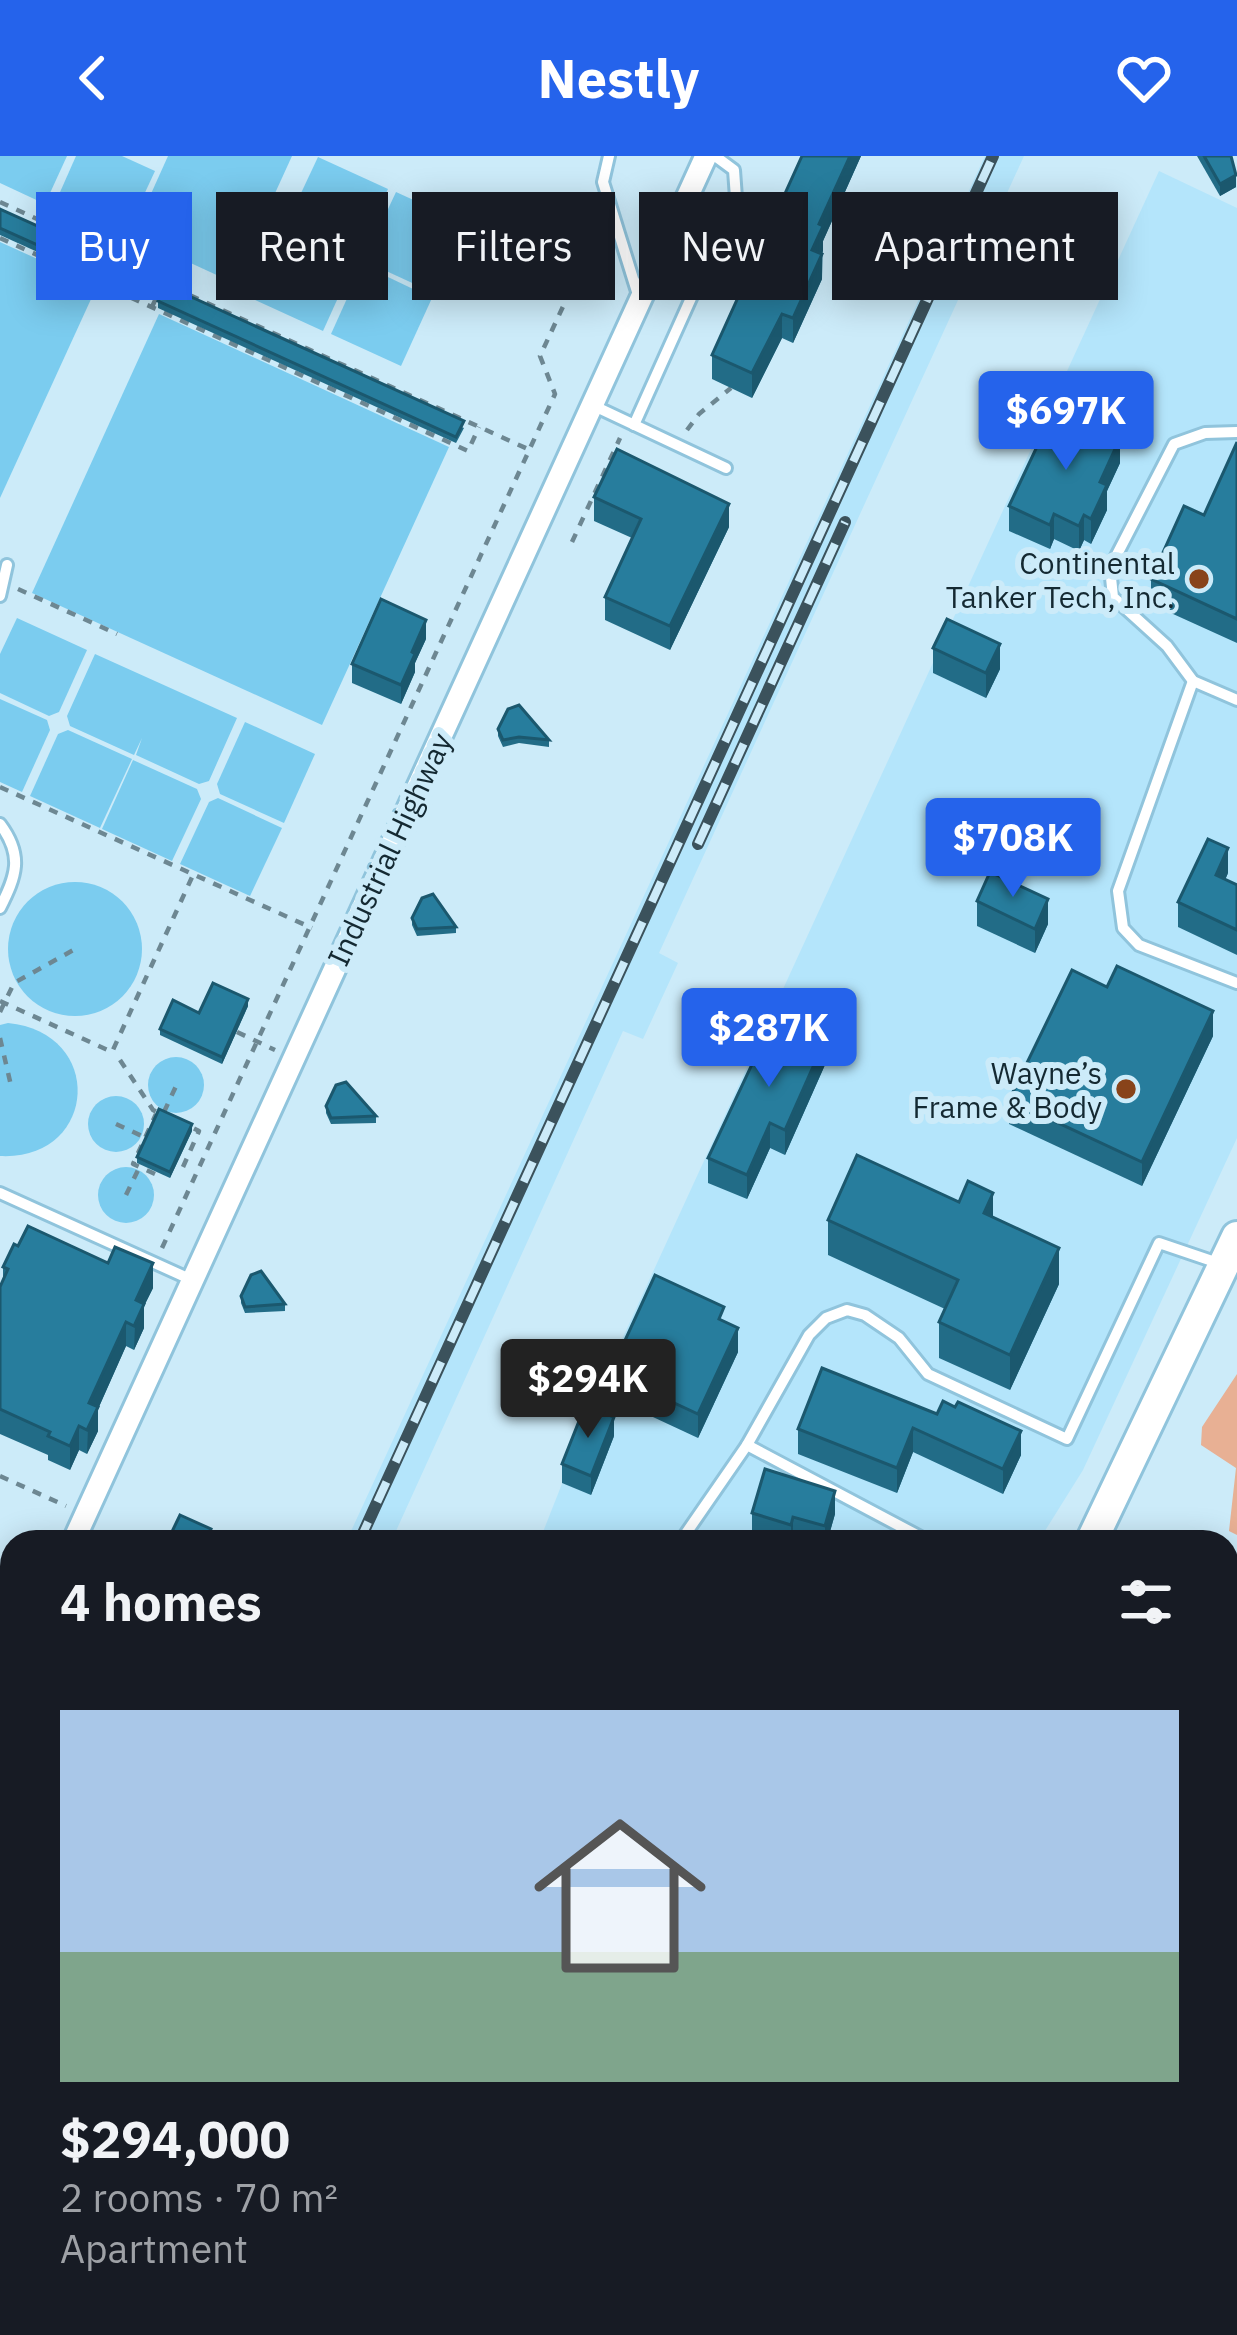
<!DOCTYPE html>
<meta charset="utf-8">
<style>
:root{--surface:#171b24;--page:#242831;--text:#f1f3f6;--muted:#9ea1a6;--accent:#2563eb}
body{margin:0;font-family:"IBM Plex Sans",sans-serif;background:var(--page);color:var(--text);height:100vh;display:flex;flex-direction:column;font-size:45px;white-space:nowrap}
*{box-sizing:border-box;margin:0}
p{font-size:39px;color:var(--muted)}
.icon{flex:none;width:66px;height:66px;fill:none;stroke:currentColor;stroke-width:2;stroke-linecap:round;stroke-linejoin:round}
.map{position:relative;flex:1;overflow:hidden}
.drawer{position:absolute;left:0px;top:1374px;width:1239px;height:807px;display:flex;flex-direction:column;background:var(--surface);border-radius:36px 36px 0 0;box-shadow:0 6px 30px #0003}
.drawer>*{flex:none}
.hud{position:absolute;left:36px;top:36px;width:1167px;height:108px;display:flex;gap:24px}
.price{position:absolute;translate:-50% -102px;padding:0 27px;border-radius:12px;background:var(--accent);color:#fff;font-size:39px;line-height:78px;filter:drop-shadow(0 3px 6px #0008)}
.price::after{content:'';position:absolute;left:50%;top:72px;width:36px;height:27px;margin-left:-18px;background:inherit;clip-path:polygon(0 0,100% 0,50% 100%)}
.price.current{background:#222;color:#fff}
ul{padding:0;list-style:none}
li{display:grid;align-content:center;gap:24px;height:636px;padding:0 60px}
li span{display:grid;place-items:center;height:372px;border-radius:0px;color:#555}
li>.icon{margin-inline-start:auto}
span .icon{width:216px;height:216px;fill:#fffc;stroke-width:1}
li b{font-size:51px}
h2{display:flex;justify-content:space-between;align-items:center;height:144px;padding:0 60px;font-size:51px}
.chip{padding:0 42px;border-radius:0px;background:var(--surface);box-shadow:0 6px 30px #0003;font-size:42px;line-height:108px}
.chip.current{background:var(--accent);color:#fff}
header{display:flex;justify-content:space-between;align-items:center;height:156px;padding:0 60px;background:var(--accent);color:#fff;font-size:54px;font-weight:700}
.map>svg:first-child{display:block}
</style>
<header><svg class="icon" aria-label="back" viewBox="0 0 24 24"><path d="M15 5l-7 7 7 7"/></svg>Nestly<svg class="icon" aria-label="heart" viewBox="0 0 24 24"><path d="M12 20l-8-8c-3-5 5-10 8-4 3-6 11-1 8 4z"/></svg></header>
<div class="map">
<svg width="1237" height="2179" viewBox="0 0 1237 2179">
<rect width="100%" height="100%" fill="#ccebf9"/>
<g fill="#b4e5fb">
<path d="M 985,0 L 1024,0 L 659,797 L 678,807 L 643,883 L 623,875 L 391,1386 L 346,1386 Z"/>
<path d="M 1159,15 L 1237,52 L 1237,982 L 1083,1314 L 1038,1386 L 539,1386 L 601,1229 Z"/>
<path d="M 1227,1828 L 1237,1833 L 1237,2179 L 561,2179 L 539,2169 L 1227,2169 Z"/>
</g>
<g fill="#e8b094">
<path d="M 1237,1218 L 1237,1379 L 1229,1375 L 1236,1312 L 1201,1289 L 1202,1271 Z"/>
<path d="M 1237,1433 L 1237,1761 L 1227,1760 L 1227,1443 Z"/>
</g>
<g fill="#7bccef">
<path d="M 0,0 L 67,0 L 45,48 L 0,27 Z"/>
<path d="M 76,0 L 122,0 L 155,15 L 123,84 L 53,52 Z"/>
<path d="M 168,0 L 292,0 L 234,127 L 132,80 Z"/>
<path d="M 318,1 L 388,33 L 359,95 L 350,99 L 286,69 Z"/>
<path d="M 396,36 L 466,68 L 434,137 L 371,108 L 367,98 Z"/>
<path d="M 284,74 L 348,103 L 351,113 L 323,175 L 253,143 Z"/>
<path d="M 0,86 L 97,130 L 0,342 Z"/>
<path d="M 369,112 L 432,142 L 401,210 L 331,178 L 359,116 Z"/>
<path d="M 159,158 L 449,291 L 322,569 L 32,437 Z"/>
<path d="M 17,462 L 87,494 L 59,556 L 49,560 L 0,537 L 0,498 Z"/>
<path d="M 95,498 L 237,562 L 209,625 L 199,628 L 136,599 L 142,582 L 134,599 L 70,570 L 67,560 Z"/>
<path d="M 0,543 L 47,564 L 50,574 L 22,636 L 0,626 Z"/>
<path d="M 245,566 L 315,598 L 284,667 L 220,638 L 217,628 Z"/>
<path d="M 68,574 L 132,603 L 100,672 L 30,640 L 58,578 Z"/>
<path d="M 133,604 L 197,633 L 201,643 L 172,705 L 102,673 Z"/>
<path d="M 218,642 L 282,672 L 250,740 L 180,708 L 209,646 Z"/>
<circle cx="75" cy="793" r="67"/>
<path d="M 8,867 C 107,877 97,1005 0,1000 L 0,869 Z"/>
<circle cx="176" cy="929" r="28"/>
<circle cx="116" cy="968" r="28"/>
<circle cx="126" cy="1039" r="28"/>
</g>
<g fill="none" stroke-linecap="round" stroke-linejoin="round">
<g stroke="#90c4dc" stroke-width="16">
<g id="lane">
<path d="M 609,0 L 603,26 L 639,142"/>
<path d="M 592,249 L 726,312"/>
<path d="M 634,269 L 736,42 L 734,14 L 715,0"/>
<path d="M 1237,276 L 1205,277 L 1174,288 L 1110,412 L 1113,441 L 1167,490 L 1193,525 L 1237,544"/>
<path d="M 0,440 L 7,409"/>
<path d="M 1193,525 L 1118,735 L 1123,772 L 1139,789 L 1237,827"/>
<path d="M 0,668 C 24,700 16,720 0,752"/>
<path d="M 0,1037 L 192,1124"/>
<path d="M 680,1386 L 747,1289"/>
<path d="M 930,1386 L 747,1289 L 809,1179 L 826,1162 L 847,1154 L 865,1159 L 899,1182 L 928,1218 L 1067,1283 L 1159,1087 L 1221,1108"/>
<path d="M 0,1476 L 12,1482"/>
<path d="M 1227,2032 L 1237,2036"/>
<path d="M 1020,2179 L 1025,2169"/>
</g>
</g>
<g stroke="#90c4dc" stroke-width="27">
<g id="street">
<path d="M 73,1386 L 706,0"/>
<path d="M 0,1544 L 12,1518"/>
</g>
</g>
<g stroke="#90c4dc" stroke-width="36">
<path id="secondary" d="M 1091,1386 L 1237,1081"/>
</g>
<g stroke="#6d8792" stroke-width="4.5" stroke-dasharray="9 9" stroke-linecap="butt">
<path d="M 0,46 L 111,97 L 116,110 L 141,117 L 530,294"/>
<path d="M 741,75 L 769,87"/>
<path d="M 0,82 L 468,295 L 479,271"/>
<path d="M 152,151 L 162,129"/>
<path d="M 687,274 L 699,258 L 731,232"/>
<path d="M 572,386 L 620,282"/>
<path d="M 18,433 L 117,478"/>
<path d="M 0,631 L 312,772"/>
<path d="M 0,845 L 112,896 L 193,719"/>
<path d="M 0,856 L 14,827 L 77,792"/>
<path d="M 237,876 L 275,894"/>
<path d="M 0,882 L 12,934"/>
<path d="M 120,904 L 153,954 L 159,957"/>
<path d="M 164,956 L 177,928"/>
<path d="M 116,968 L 144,981"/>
<path d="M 183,1011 L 199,975 L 191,971"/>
<path d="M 155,1018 L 133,1008 L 156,958"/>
<path d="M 126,1039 L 139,1012"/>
<path d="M 162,1092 L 555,238 L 540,200 L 600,71"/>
<path d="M 0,1320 L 66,1350"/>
</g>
<use href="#lane" stroke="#fff" stroke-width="10"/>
<use href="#street" stroke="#fff" stroke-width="21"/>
<use href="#secondary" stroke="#fff" stroke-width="30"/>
<g stroke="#3b525c" stroke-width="12">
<g id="rail">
<path d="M 698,688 L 845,366"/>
<path d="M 359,1386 L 993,0"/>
<path d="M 0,2173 L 12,2146"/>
</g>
</g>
<use href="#rail" stroke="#ccebf9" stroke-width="8" stroke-dasharray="22" stroke-linecap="butt"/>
<g stroke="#90c4dc" stroke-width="36" stroke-linecap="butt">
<path id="secondary-bridge" d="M 0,2174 L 29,2169"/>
</g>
<use href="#secondary-bridge" stroke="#fff" stroke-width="30"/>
</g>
<g fill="#226c87">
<path d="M 802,0 L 861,0 L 823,85 L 822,123 L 793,187 L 782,182 L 752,242 L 712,223 L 712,199 Z"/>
<path d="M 1197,0 L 1231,0 L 1236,31 L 1220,40 Z"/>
<path d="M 0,53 L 111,110 L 104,126 L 0,79 Z"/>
<path d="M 158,145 L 464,272 L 456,287 L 158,152 Z"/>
<path d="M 1049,286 L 1120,307 L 1107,335 L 1107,354 L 1091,388 L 1084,384 L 1079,395 L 1054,383 L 1050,393 L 1009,375 L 1009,350 Z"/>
<path d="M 1237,286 L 1237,487 L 1151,448 L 1151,423 L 1204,359 Z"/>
<path d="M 594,341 L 729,371 L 670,494 L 605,464 L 605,441 L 632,382 L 594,365 Z"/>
<path d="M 426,483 L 415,507 L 415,516 L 401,548 L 352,527 L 352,508 Z"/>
<path d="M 933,492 L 1000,513 L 986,542 L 933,517 Z"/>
<path d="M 498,573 L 549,584 L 549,591 L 519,587 L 503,591 L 498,580 Z"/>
<path d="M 1228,717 L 1225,724 L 1237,729 L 1237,799 L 1178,771 L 1178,746 Z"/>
<path d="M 977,745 L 1048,768 L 1035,797 L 977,770 Z"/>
<path d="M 412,762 L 456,771 L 456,777 L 417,780 L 412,769 Z"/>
<path d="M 1107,831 L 1213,880 L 1142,1030 L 1009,968 L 1009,944 Z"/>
<path d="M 248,850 L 222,908 L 160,879 L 160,873 L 199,857 Z"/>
<path d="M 828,902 L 785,999 L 770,992 L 747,1043 L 708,1027 L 708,1002 Z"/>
<path d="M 326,950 L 376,960 L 376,967 L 331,968 L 326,957 Z"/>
<path d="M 192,975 L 170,1022 L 137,1007 L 137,1001 Z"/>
<path d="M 959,1046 L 993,1062 L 1059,1128 L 1010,1234 L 939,1202 L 939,1166 L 945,1153 L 828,1099 L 828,1064 Z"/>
<path d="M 3,1111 L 153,1132 L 144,1150 L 144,1172 L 134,1194 L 126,1190 L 98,1253 L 98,1275 L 87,1298 L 79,1294 L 70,1314 L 48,1304 L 48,1299 L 0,1278 L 0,1131 L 3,1123 Z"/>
<path d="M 241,1140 L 285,1148 L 285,1155 L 245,1157 L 241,1147 Z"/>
<path d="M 724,1165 L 738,1196 L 698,1282 L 610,1241 L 610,1217 Z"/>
<path d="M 822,1212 L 1021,1299 L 1003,1338 L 913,1296 L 897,1337 L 798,1298 L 798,1273 Z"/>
<path d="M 614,1280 L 591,1339 L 562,1327 L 562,1308 Z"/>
<path d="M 752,1357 L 835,1358 L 827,1386 L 802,1386 L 793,1383 L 793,1386 L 772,1386 L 752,1380 Z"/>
<path d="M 695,2169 L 922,2169 L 917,2179 L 695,2179 Z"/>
</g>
<g fill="#1b586e">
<path d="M 850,0 L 861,0 L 823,85 L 823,95 L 812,118 L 812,94 L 819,68 Z"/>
<path d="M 1236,19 L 1236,31 L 1220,40 L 1220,28 Z"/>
<path d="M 822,98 L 822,123 L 793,187 L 793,162 Z"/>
<path d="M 782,158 L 782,182 L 752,242 L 752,217 Z"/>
<path d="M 1120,282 L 1120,307 L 1107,335 L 1107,354 L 1091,388 L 1091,363 L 1100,326 Z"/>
<path d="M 729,348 L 729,371 L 670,494 L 670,470 Z"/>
<path d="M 1054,358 L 1054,383 L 1050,393 L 1050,369 Z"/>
<path d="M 1084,359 L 1084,384 L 1079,395 L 1079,370 Z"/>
<path d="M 426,464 L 426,483 L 415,507 L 415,516 L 401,548 L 401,529 L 412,496 Z"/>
<path d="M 1000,488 L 1000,513 L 986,542 L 986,517 Z"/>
<path d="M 1228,692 L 1228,717 L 1216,744 L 1216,719 Z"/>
<path d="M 1048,743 L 1048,768 L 1035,797 L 1035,773 Z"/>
<path d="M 248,843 L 248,850 L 222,908 L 222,901 Z"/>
<path d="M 1213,855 L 1213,880 L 1142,1030 L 1142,1006 Z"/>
<path d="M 828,877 L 828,902 L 785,999 L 785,974 Z"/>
<path d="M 770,967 L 770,992 L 747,1043 L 747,1019 Z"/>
<path d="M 192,968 L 192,975 L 170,1022 L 170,1016 Z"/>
<path d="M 993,1037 L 993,1073 L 984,1057 Z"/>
<path d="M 1059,1092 L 1059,1128 L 1010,1234 L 1010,1199 Z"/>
<path d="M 153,1107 L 153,1132 L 144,1150 L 144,1172 L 134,1194 L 136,1144 Z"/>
<path d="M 126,1166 L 126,1190 L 98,1253 L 98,1275 L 87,1298 L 89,1247 Z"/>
<path d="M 738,1172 L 738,1196 L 698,1282 L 698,1258 Z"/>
<path d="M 614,1261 L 614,1280 L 591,1339 L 591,1320 Z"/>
<path d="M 79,1270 L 79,1294 L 70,1314 L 70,1290 Z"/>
<path d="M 913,1272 L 913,1296 L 897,1337 L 897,1312 Z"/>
<path d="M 1021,1275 L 1021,1299 L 1003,1338 L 1003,1313 Z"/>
<path d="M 835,1335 L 835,1358 L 827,1386 L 825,1386 L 825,1370 Z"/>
<path d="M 793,1361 L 793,1383 L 791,1386 L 791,1369 Z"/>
<path d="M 911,2169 L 922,2169 L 917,2179 L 906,2179 Z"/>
</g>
<g fill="#277d9d" stroke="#1b586e" stroke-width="3">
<path d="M 802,0 L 850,0 L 819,68 L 823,70 L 812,94 L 822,98 L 793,162 L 782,158 L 752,217 L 712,199 Z"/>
<path d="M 1204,0 L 1231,0 L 1236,19 L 1220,28 Z"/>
<path d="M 0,53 L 111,103 L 104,119 L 0,72 Z"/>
<path d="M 165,129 L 464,265 L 456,281 L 158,145 Z"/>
<path d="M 1063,256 L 1120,282 L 1100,326 L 1107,329 L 1091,363 L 1084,359 L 1079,370 L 1054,358 L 1050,369 L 1009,350 L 1041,282 L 1049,286 Z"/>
<path d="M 1237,286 L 1237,463 L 1151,423 L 1184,350 L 1204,359 Z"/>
<path d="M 617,293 L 729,348 L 670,470 L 605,441 L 641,363 L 594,341 Z"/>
<path d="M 381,443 L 426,464 L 412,496 L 415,498 L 401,529 L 352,508 Z"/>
<path d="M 947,463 L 1000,488 L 986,517 L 933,492 Z"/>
<path d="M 519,549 L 549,584 L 519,581 L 503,584 L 498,573 L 508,553 Z"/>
<path d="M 1208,683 L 1228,692 L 1216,719 L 1237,729 L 1237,774 L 1178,746 Z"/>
<path d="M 990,716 L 1048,743 L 1035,773 L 977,745 Z"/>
<path d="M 433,738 L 456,771 L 417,773 L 412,762 L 422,742 Z"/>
<path d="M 1117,810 L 1213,855 L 1142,1006 L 1009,944 L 1072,814 L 1107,831 Z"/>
<path d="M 213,827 L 248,843 L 222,901 L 160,873 L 173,844 L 199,857 Z"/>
<path d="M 777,855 L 828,877 L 785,974 L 770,967 L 747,1019 L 708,1002 Z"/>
<path d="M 346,926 L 376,960 L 331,962 L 326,950 L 336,929 Z"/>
<path d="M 159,953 L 192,968 L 170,1016 L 137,1001 Z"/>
<path d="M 857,999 L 959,1046 L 968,1025 L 993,1037 L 984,1057 L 1059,1092 L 1010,1199 L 939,1166 L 958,1124 L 828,1064 Z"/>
<path d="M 28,1070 L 108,1107 L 115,1091 L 153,1107 L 136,1144 L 144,1148 L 134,1170 L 126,1166 L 89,1247 L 98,1251 L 87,1274 L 79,1270 L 70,1290 L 48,1280 L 50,1276 L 0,1253 L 0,1131 L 8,1113 L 3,1111 L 14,1088 L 18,1090 Z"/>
<path d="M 261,1115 L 285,1148 L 245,1151 L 241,1140 L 251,1119 Z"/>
<path d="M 655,1119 L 724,1151 L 719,1163 L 738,1172 L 698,1258 L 610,1217 Z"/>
<path d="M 822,1212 L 937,1258 L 943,1245 L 955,1251 L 958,1246 L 1021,1275 L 1003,1313 L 913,1272 L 897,1312 L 798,1273 Z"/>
<path d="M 585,1250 L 614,1261 L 591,1320 L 562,1308 Z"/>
<path d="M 765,1313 L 835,1335 L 825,1370 L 793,1361 L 791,1369 L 752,1357 Z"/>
<path d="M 180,1359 L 211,1373 L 205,1386 L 167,1386 Z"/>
<path d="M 719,2169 L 911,2169 L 906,2179 L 741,2179 Z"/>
</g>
<g fill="#88431a" stroke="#ccebf9" stroke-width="4.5">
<circle cx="1199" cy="423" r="12"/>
<circle cx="1126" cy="933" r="12"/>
</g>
<g text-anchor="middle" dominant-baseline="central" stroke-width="12" stroke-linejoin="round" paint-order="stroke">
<g font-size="30" fill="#142932" stroke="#ccebf9" text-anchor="end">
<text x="1175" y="406">Continental<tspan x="1175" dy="34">Tanker Tech, Inc.</tspan></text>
<text x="1102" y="916">Wayne’s<tspan x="1102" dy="34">Frame &amp; Body</tspan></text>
</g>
<g font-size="30" fill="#142932" stroke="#ccebf9">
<text transform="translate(389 693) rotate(-65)">Industrial Highway</text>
</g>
</g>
</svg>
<b class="price" style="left:1066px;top:317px">$697K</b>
<b class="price" style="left:1013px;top:744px">$708K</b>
<b class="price" style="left:769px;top:934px">$287K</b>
<b class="price current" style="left:588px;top:1285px">$294K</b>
<div class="hud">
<a class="chip current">Buy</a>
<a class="chip">Rent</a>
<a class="chip">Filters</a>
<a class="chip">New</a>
<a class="chip">Apartment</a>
</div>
<section class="drawer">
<h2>4 homes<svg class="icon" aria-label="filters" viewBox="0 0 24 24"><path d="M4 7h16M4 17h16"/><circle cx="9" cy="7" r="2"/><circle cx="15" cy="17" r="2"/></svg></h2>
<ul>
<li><span style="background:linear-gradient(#a9c7e8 65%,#7fa58c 0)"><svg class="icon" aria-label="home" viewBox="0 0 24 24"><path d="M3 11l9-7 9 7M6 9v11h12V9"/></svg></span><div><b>$294,000</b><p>2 rooms · 70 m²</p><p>Apartment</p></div></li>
</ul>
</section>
</div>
